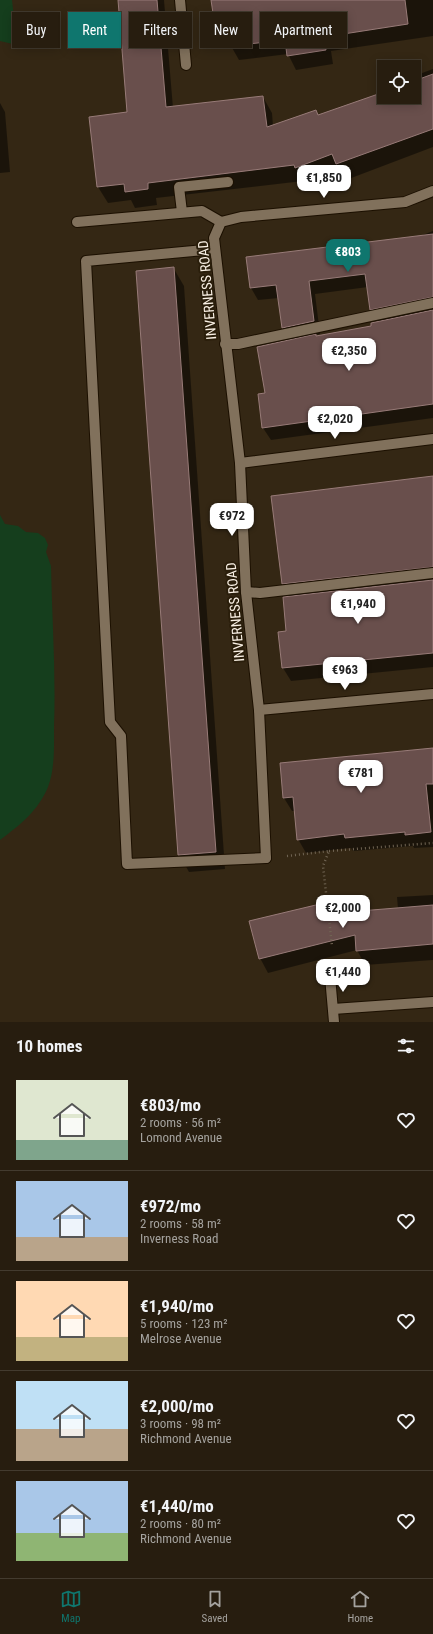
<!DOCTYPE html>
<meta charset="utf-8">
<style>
:root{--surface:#271d0f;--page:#2f2618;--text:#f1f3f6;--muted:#a4a29e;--line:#433b2f;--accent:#0f766e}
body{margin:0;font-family:"Roboto Condensed",sans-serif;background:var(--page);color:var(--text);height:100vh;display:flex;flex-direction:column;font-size:15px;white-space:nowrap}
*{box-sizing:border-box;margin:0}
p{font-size:13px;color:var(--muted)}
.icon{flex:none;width:22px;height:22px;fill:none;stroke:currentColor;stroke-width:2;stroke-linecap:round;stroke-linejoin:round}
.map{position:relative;height:1022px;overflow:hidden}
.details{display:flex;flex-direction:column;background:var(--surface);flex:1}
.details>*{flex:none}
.guide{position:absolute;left:12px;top:12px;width:409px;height:36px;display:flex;gap:8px}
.buttons{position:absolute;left:377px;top:60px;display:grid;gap:8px}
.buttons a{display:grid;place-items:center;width:44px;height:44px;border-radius:0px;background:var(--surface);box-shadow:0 2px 10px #0003,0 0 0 1px var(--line);font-size:20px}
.price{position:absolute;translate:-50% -34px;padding:0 9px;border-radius:8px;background:#fff;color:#222;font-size:13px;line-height:26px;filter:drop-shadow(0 1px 2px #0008)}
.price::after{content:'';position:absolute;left:50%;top:24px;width:12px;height:9px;margin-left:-6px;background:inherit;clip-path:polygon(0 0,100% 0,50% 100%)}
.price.on{background:var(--accent);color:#fff}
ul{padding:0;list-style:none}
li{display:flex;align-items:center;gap:12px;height:100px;padding:0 16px}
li+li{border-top:1px solid var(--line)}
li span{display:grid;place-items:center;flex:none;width:112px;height:80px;border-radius:0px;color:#555}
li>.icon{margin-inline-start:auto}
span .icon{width:48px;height:48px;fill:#fffc;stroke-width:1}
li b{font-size:17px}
h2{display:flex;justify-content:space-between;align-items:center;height:48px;padding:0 16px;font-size:17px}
.pill{padding:0 14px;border-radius:0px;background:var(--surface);box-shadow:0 2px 10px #0003,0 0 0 1px var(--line);font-size:14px;line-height:36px}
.pill.on{background:var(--accent);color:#fff}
.tabs{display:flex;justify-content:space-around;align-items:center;height:56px;border-top:1px solid var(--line);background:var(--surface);font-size:11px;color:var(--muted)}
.tabs a{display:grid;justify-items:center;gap:2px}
.tabs .on{color:var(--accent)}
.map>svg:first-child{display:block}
</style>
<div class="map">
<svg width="433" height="1022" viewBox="0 0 433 1022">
<rect width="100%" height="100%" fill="#342714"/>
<g fill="#153e1d">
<path d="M 0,0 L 12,0 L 17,45 L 0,41 Z"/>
<path d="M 0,515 L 5,524 L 18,526 L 26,532 L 38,533 L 45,538 L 48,545 L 46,552 L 51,566 C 52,620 56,673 54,727 C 54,746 55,769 48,787 C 38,811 20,825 0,840 Z"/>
</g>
<g fill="#0007" fill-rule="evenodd">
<path d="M 119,0 L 164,0 L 173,108 L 263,97 L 272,113 L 273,126 L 318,116 L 384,93 L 384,97 L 414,97 L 414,76 L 433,69 L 433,147 L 346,180 L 341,170 L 305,183 L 303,181 L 156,198 L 157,205 L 135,208 L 131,200 L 108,203 L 98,187 L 90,118 L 128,113 Z"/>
<path d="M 212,0 L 433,0 L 433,36 L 331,51 L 333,64 L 296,70 L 288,54 L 239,60 L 231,46 L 225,47 L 217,33 Z"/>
<path d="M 0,103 L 5,112 L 10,172 L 0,173 Z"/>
<path d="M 433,231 L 433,418 L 271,440 L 263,428 L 259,395 L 266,394 L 291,341 L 283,328 L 279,298 L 258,300 L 251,288 L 247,258 L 420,236 ZM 368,287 L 371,309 L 378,322 L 372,327 L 316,337 L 315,335 L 320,334 L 315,294 Z"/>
<path d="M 174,269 L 184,286 L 225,869 L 189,872 L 179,854 Z"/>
<path d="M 433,477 L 433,667 L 291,681 L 283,668 L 290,597 L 283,584 Z"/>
<path d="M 433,749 L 433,847 L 414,848 L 413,846 L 353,851 L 351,848 L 306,853 L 298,839 L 295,811 L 292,811 L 284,798 Z"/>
<path d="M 433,895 L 433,960 L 365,965 L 357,950 L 268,973 L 260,958 L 320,905 L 325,915 L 398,909 L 397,897 Z"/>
</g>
<g fill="#694f4c" stroke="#987b78">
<path d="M 118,0 L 157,0 L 166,107 L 263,96 L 267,127 L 316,110 L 318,115 L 384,92 L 384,97 L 414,97 L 414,81 L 433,74 L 433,129 L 336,164 L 332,154 L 295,168 L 294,165 L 148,183 L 148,189 L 125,192 L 124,184 L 97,187 L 89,117 L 127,112 Z"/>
<path d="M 211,0 L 405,0 L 408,24 L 324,37 L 326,50 L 287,56 L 285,40 L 230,46 L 228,32 L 216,33 Z"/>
<path d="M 433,234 L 433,297 L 370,310 L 365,274 L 309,281 L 314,321 L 282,328 L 276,285 L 250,288 L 246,257 Z"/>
<path d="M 174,267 L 216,852 L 178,855 L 136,271 Z"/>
<path d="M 433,310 L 433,404 L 262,428 L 258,394 L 265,393 L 257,347 L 316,334 L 316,336 L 371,326 L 371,323 Z"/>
<path d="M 433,476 L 433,567 L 282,584 L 271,496 Z"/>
<path d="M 433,580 L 433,653 L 282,668 L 278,632 L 286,631 L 283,597 Z"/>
<path d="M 433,748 L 433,784 L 426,784 L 431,832 L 405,835 L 405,832 L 345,838 L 344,834 L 297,840 L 293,797 L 283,798 L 280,763 Z"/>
<path d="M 320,904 L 323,914 L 433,905 L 433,944 L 356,951 L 355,935 L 259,959 L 249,921 Z"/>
</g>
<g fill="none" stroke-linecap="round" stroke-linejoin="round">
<g stroke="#1c1001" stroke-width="12">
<g id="lane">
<path d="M 182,212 L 179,187 L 228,182"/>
<path d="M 77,222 L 202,211 L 221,222"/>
<path d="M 215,249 L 86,261 L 110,722 L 121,736 L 127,864 L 266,858"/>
<path d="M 225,344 L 238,344 L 433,303"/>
<path d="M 246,592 L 260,593 L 433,573"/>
</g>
</g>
<g stroke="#1c1001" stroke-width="12">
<g id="street">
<path d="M 180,0 L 186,65"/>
<path d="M 240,463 L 433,439"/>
<path d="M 259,710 L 433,694"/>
<path d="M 266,858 L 259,710 L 246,592 L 240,463 L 214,238 L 221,222 L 241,217 L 405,202 L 433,191"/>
<path d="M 329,965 L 334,1022"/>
<path d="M 333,1009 L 433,1002"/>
</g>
</g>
<g stroke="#716554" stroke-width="2.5" stroke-dasharray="1 3" stroke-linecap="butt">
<path d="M 329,851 L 433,843"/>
<path d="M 287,856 L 329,851 L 323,866 L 332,946"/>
</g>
<use href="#lane" stroke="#81715c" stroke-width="10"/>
<use href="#street" stroke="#81715c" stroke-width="10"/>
</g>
<g text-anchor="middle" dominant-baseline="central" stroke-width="4" stroke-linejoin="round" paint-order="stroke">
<g font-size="14" fill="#f9f0e4" stroke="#2a1e0b">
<text transform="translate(207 290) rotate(-95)">INVERNESS ROAD</text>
<text transform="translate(235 612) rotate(-95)">INVERNESS ROAD</text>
</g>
</g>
</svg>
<div class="buttons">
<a><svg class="icon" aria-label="locate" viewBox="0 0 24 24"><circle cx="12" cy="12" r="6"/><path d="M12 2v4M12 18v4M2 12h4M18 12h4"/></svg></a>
</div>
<b class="price" style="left:324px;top:199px">€1,850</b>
<b class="price on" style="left:348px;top:273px">€803</b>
<b class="price" style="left:349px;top:372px">€2,350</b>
<b class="price" style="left:335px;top:440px">€2,020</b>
<b class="price" style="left:232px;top:537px">€972</b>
<b class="price" style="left:358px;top:625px">€1,940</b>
<b class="price" style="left:345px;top:691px">€963</b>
<b class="price" style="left:361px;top:794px">€781</b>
<b class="price" style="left:343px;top:929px">€2,000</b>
<b class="price" style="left:343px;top:993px">€1,440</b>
<div class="guide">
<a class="pill">Buy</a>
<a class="pill on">Rent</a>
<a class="pill">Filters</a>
<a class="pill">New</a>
<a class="pill">Apartment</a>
</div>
</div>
<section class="details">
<h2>10 homes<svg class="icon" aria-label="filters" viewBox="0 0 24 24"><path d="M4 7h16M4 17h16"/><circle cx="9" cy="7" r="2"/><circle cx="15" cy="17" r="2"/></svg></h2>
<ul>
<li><span style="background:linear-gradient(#dfe7d0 75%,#7fa58c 0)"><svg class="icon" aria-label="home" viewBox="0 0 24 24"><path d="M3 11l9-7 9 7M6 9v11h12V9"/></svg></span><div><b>€803/mo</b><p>2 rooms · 56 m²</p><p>Lomond Avenue</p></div><svg class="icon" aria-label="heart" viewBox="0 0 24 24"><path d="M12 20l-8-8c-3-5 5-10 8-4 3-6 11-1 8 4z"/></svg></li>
<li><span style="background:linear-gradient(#a9c7e8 70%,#b9a48a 0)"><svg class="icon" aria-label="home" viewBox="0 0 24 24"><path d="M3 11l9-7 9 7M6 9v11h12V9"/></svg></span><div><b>€972/mo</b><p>2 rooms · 58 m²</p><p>Inverness Road</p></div><svg class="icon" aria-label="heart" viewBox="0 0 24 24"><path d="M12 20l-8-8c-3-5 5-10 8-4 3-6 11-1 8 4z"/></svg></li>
<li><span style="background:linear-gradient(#ffd9b3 70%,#c2b280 0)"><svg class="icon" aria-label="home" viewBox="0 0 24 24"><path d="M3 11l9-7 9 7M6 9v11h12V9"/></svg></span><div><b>€1,940/mo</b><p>5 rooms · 123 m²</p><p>Melrose Avenue</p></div><svg class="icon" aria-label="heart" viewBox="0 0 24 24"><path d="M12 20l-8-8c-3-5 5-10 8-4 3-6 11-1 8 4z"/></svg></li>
<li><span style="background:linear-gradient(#bfe0f5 60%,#b9a48a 0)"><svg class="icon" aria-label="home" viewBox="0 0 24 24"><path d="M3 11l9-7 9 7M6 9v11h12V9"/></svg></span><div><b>€2,000/mo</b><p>3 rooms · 98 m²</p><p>Richmond Avenue</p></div><svg class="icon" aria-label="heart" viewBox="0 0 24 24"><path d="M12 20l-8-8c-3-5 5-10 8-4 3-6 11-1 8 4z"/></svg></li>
<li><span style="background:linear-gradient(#a9c7e8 65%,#8fb573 0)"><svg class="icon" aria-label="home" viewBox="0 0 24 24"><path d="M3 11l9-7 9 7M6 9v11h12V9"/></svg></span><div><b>€1,440/mo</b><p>2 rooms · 80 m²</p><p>Richmond Avenue</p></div><svg class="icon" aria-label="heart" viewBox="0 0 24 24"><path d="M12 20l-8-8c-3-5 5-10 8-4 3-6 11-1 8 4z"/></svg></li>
</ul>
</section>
<nav class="tabs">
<a class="on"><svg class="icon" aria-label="map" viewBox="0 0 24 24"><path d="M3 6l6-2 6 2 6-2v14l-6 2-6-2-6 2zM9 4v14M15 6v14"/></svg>Map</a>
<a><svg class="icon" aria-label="saved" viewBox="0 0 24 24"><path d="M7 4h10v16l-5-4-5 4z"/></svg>Saved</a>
<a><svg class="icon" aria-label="home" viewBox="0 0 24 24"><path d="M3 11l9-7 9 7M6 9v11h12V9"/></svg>Home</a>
</nav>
